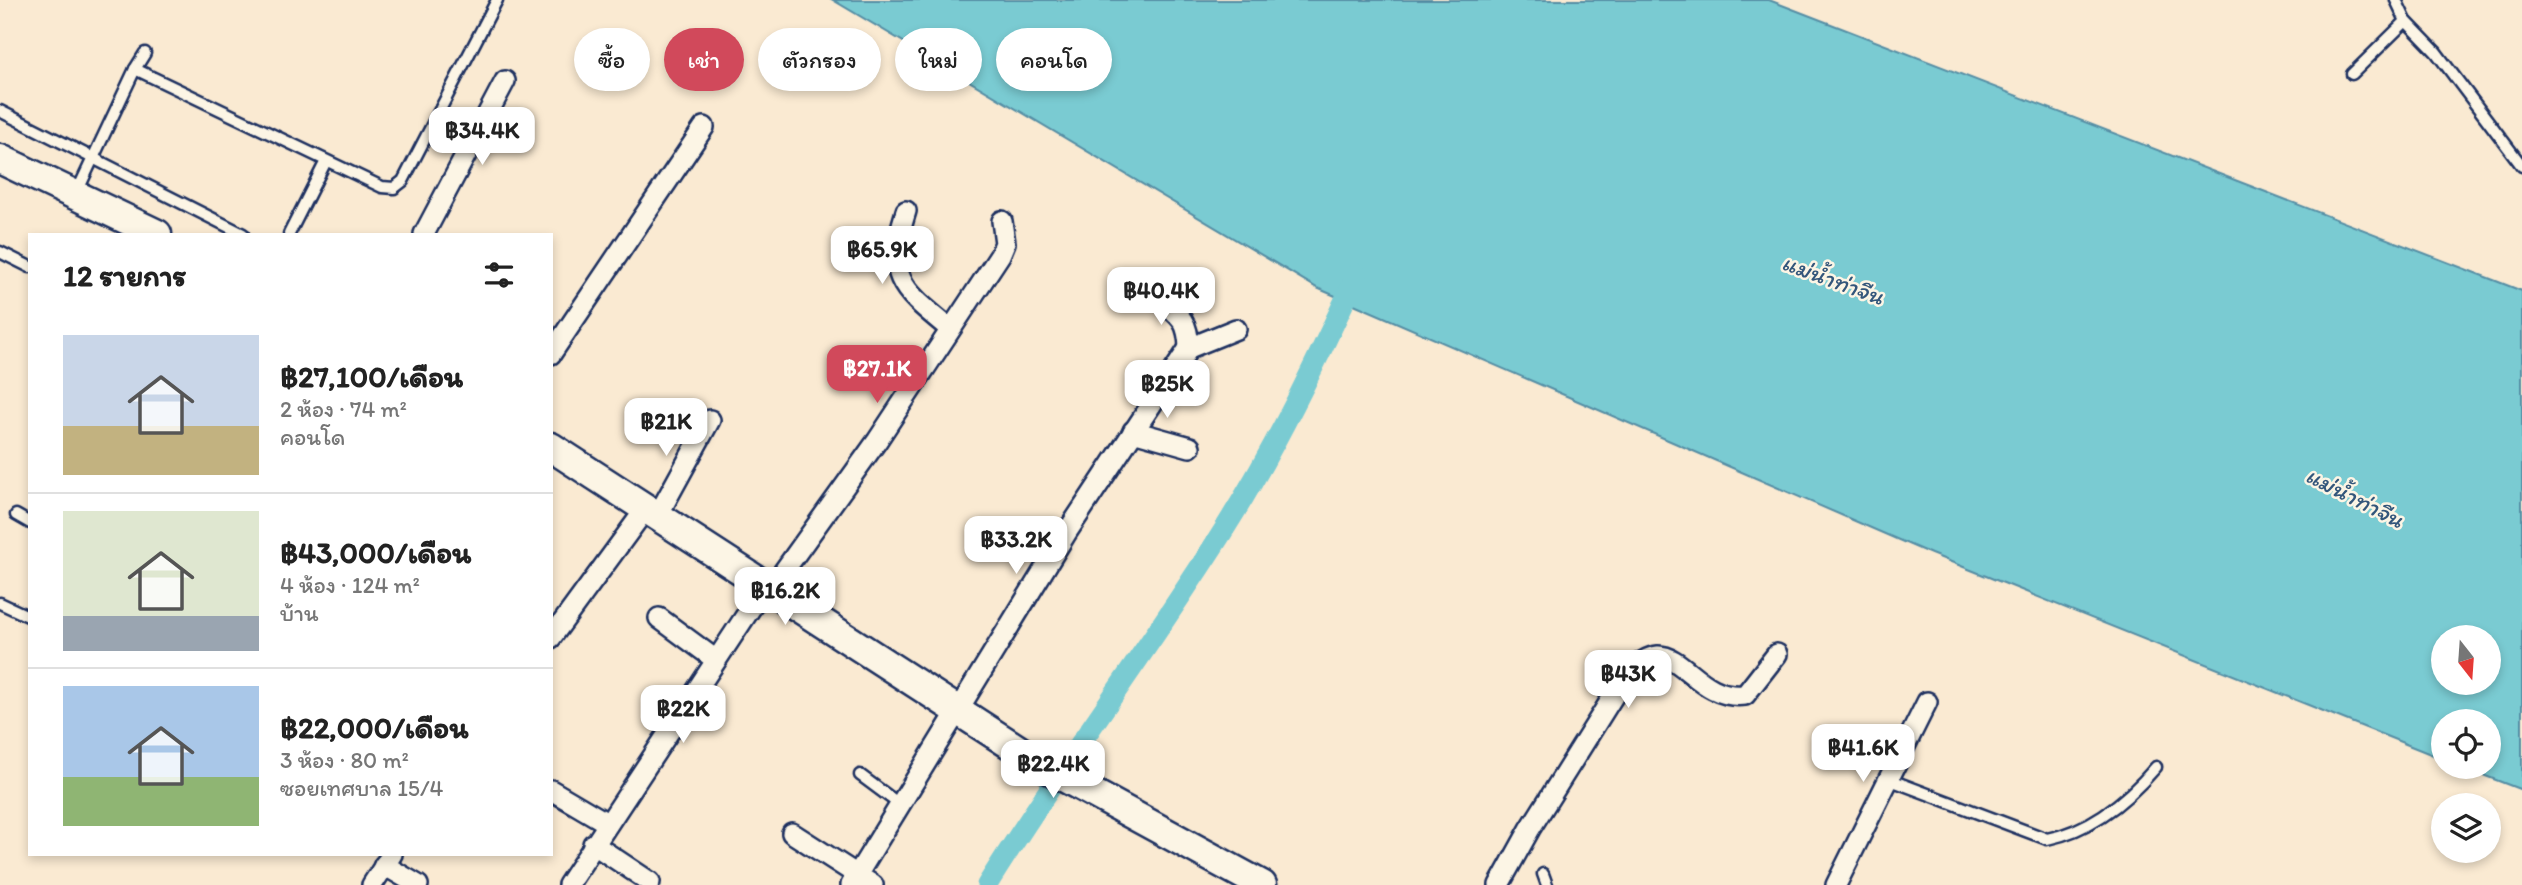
<!DOCTYPE html>
<html lang="th">
<meta charset="utf-8">
<style>
:root{--surface:#fff;--page:#f2f2f2;--text:#222;--muted:#767676;--line:#e0e0e0;--accent:#d1495b}
body{margin:0;font-family:Itim,"Playpen Sans Thai",sans-serif;background:var(--page);color:var(--text);height:100vh;display:flex;flex-direction:column;font-size:26px;white-space:nowrap}
*{box-sizing:border-box;margin:0}
p{font-size:23px;color:var(--muted)}
.icon{flex:none;width:38px;height:38px;fill:none;stroke:currentColor;stroke-width:2;stroke-linecap:round;stroke-linejoin:round}
.map{position:relative;flex:1;overflow:hidden}
.panel{position:absolute;left:28px;top:233px;width:525px;height:623px;display:flex;flex-direction:column;background:var(--surface);border-radius:0px;box-shadow:0 4px 10px #0003}
.panel>*{flex:none}
.top-card{position:absolute;left:574px;top:28px;width:665px;height:63px;display:flex;gap:14px}
.needle{width:46px;rotate:163deg}
.buttons{position:absolute;left:2431px;top:625px;display:grid;gap:14px}
.buttons a{display:grid;place-items:center;width:70px;height:70px;border-radius:50%;background:var(--surface);box-shadow:0 4px 10px #0003;font-size:35px}
.price{position:absolute;translate:-50% -60px;padding:0 16px;border-radius:14px;background:#fff;color:#222;font-size:23px;line-height:46px;filter:drop-shadow(0 2px 4px #0008)}
.price::after{content:'';position:absolute;left:50%;top:42px;width:21px;height:16px;margin-left:-10px;background:inherit;clip-path:polygon(0 0,100% 0,50% 100%)}
.price.active{background:var(--accent);color:#fff}
ul{padding:0;list-style:none}
li{display:flex;align-items:center;gap:21px;height:175px;padding:0 35px}
li+li{border-top:2px solid var(--line)}
li span{display:grid;place-items:center;flex:none;width:196px;height:140px;border-radius:0px;color:#555}
li>.icon{margin-inline-start:auto}
span .icon{width:84px;height:84px;fill:#fffc;stroke-width:1}
li b{font-size:30px}
h2{display:flex;justify-content:space-between;align-items:center;height:84px;padding:0 35px;font-size:30px}
.pill{padding:0 24px;border-radius:32px;background:var(--surface);box-shadow:0 4px 10px #0003;font-size:24px;line-height:63px}
.pill.active{background:var(--accent);color:#fff}
.map>svg:first-child{display:block}
</style>
<div class="map">
<svg width="2522" height="885" viewBox="0 0 2522 885">
<rect width="100%" height="100%" fill="#faead2"/>
<filter id="ink" filterUnits="userSpaceOnUse"><feTurbulence type="fractalNoise" baseFrequency=".0143" numOctaves="2"/><feDisplacementMap in="SourceGraphic" scale="14" xChannelSelector="R" yChannelSelector="G"/><feConvolveMatrix kernelMatrix="1 2 1 2 8 2 1 2 1" color-interpolation-filters="sRGB"/></filter>
<g filter="url(#ink)">
<path fill="#7acbd2" stroke="#548da4" stroke-width="2" fill-rule="evenodd" d="M 833,0 L 1769,0 L 2522,291 L 2522,790 L 2462,767 L 2488,766 L 2488,721 L 2443,721 L 2443,759 L 1931,554 L 1317,288 ZM 2443,637 L 2488,637 L 2488,682 L 2443,682 Z"/>
<g fill="none" stroke-linecap="round" stroke-linejoin="round">
<path stroke="#7acbd2" stroke-width="21" d="M 987,885 C 1063,763 1149,649 1225,528 C 1276,447 1317,361 1357,274"/>
<g stroke="#1b2f5e" stroke-width="15">
<g id="lane">
<path d="M 2396,0 L 2406,21 L 2436,52 L 2522,166"/>
<path d="M 135,69 L 145,53"/>
<path d="M 2352,74 L 2406,21"/>
<path d="M 0,111 L 243,234"/>
<path d="M 77,192 L 135,69 L 382,187 L 394,188 L 403,181 L 497,0"/>
<path d="M 289,234 L 326,161"/>
<path d="M 0,252 L 30,267"/>
<path d="M 16,515 L 30,523"/>
<path d="M 0,603 L 30,617"/>
<path d="M 860,775 L 899,804"/>
<path d="M 1888,779 L 2047,839 C 2092,830 2127,801 2156,767"/>
<path d="M 1543,874 L 1547,885"/>
</g>
</g>
<g stroke="#1b2f5e" stroke-width="24">
<g id="street">
<path d="M 906,211 C 885,278 900,288 950,329"/>
<path d="M 424,234 L 505,81"/>
<path d="M 1155,296 C 1177,314 1188,317 1189,348"/>
<path d="M 551,354 L 704,127"/>
<path d="M 1133,431 L 1190,447"/>
<path d="M 658,515 L 710,420"/>
<path d="M 771,589 L 877,441 L 1000,255 L 1005,243 L 1002,221"/>
<path d="M 659,618 L 716,660"/>
<path d="M 551,638 L 647,507"/>
<path d="M 551,790 L 607,823"/>
<path d="M 792,833 L 873,885"/>
<path d="M 593,844 L 650,882"/>
<path d="M 384,865 L 418,885"/>
<path d="M 372,885 L 392,854"/>
<path d="M 568,885 L 766,585"/>
<path d="M 851,885 L 1067,532 L 1189,348 L 1236,329"/>
<path d="M 1499,885 L 1530,829 L 1629,671 C 1637,665 1647,657 1658,656 C 1684,655 1702,700 1745,695 L 1777,654"/>
<path d="M 1836,885 L 1927,702"/>
</g>
</g>
<g stroke="#1b2f5e" stroke-width="33">
<g id="secondary">
<path d="M 0,159 L 157,234"/>
<path d="M 551,447 L 1045,767 L 1262,885"/>
</g>
</g>
<use href="#lane" stroke="#fcf5e5" stroke-width="10"/>
<use href="#street" stroke="#fcf5e5" stroke-width="19"/>
<use href="#secondary" stroke="#fcf5e5" stroke-width="28"/>
</g>
</g>
<g text-anchor="middle" dominant-baseline="central" stroke-width="5" stroke-linejoin="round" paint-order="stroke">
<g font-size="24" font-style="italic" fill="#33567b" stroke="#fcf5e5">
<text transform="translate(1833 279) rotate(20)">แม่น้ำท่าจีน</text>
<text transform="translate(2355 497) rotate(27)">แม่น้ำท่าจีน</text>
</g>
</g>
</svg>
<div class="buttons">
<a><svg class="needle" viewBox="-14 -14 28 28"><path d="M0-13l5 13h-10z" fill="#e53935"/><path d="M0 13l5-13h-10z" fill="#767676"/></svg></a>
<a><svg class="icon" aria-label="locate" viewBox="0 0 24 24"><circle cx="12" cy="12" r="6"/><path d="M12 2v4M12 18v4M2 12h4M18 12h4"/></svg></a>
<a><svg class="icon" aria-label="layers" viewBox="0 0 24 24"><path d="M12 4l9 5-9 5-9-5zM3 14l9 5 9-5"/></svg></a>
</div>
<b class="price" style="left:482px;top:167px">฿34.4K</b>
<b class="price" style="left:882px;top:286px">฿65.9K</b>
<b class="price" style="left:1161px;top:327px">฿40.4K</b>
<b class="price active" style="left:877px;top:405px">฿27.1K</b>
<b class="price" style="left:1167px;top:420px">฿25K</b>
<b class="price" style="left:666px;top:458px">฿21K</b>
<b class="price" style="left:1016px;top:576px">฿33.2K</b>
<b class="price" style="left:785px;top:627px">฿16.2K</b>
<b class="price" style="left:1628px;top:710px">฿43K</b>
<b class="price" style="left:683px;top:745px">฿22K</b>
<b class="price" style="left:1863px;top:784px">฿41.6K</b>
<b class="price" style="left:1053px;top:800px">฿22.4K</b>
<div class="top-card">
<a class="pill">ซื้อ</a>
<a class="pill active">เช่า</a>
<a class="pill">ตัวกรอง</a>
<a class="pill">ใหม่</a>
<a class="pill">คอนโด</a>
</div>
<section class="panel">
<h2>12 รายการ<svg class="icon" aria-label="filters" viewBox="0 0 24 24"><path d="M4 7h16M4 17h16"/><circle cx="9" cy="7" r="2"/><circle cx="15" cy="17" r="2"/></svg></h2>
<ul>
<li><span style="background:linear-gradient(#c9d6e8 65%,#c2b280 0)"><svg class="icon" aria-label="home" viewBox="0 0 24 24"><path d="M3 11l9-7 9 7M6 9v11h12V9"/></svg></span><div><b>฿27,100/เดือน</b><p>2 ห้อง · 74 m²</p><p>คอนโด</p></div></li>
<li><span style="background:linear-gradient(#dfe7d0 75%,#9aa5b1 0)"><svg class="icon" aria-label="home" viewBox="0 0 24 24"><path d="M3 11l9-7 9 7M6 9v11h12V9"/></svg></span><div><b>฿43,000/เดือน</b><p>4 ห้อง · 124 m²</p><p>บ้าน</p></div></li>
<li><span style="background:linear-gradient(#a9c7e8 65%,#8fb573 0)"><svg class="icon" aria-label="home" viewBox="0 0 24 24"><path d="M3 11l9-7 9 7M6 9v11h12V9"/></svg></span><div><b>฿22,000/เดือน</b><p>3 ห้อง · 80 m²</p><p>ซอยเทศบาล 15/4</p></div></li>
</ul>
</section>
</div>
